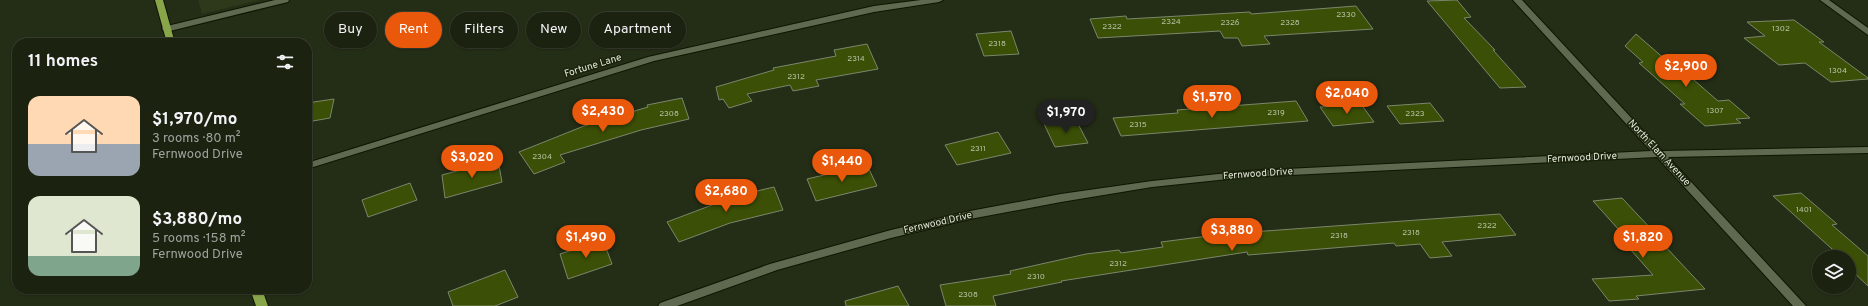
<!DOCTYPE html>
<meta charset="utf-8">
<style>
:root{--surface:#1b2210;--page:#282f1e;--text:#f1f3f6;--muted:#a0a49f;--line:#393f30;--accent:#ea580c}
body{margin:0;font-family:Overpass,sans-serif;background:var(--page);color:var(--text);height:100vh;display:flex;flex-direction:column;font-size:15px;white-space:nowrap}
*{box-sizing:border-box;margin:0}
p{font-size:13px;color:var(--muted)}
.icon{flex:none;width:22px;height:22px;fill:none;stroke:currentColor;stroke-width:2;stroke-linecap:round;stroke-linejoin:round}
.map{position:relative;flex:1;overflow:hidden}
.panel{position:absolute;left:12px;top:38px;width:300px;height:256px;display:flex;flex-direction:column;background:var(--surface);border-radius:16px;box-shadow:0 1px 3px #0004,0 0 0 1px var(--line)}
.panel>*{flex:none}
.guide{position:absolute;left:324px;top:12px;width:380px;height:36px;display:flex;gap:8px}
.tools{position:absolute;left:1812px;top:250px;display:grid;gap:8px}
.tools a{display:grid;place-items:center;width:44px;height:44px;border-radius:50%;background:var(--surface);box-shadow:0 1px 3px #0004,0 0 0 1px var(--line);font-size:20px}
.price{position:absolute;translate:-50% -34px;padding:0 9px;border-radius:14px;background:var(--accent);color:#fff;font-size:13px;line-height:26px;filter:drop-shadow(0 1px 2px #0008)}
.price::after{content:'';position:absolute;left:50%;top:24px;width:12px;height:9px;margin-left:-6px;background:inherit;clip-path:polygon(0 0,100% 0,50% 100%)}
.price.active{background:#222;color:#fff}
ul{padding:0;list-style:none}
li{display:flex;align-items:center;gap:12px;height:100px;padding:0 16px}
li span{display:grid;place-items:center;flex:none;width:112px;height:80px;border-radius:12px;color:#555}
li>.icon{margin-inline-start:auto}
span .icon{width:48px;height:48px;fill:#fffc;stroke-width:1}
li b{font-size:17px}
h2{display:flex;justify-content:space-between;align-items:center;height:48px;padding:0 16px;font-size:17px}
.pill{padding:0 14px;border-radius:18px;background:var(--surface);box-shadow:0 1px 3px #0004,0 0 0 1px var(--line);font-size:14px;line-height:36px}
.pill.active{background:var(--accent);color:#fff}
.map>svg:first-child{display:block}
</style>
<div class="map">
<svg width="1868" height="306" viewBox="0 0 1868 306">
<rect width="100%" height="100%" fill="#242d16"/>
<path fill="#2e381b" d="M 198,0 L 260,0 L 202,14 Z"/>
<g fill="#3b4f06" stroke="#7c866c">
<path d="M 1457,0 L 1471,17 L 1464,18 L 1495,50 L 1493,50 L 1526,87 L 1500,88 L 1427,1 Z"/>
<path d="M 1356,6 L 1373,29 L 1264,36 L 1270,44 L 1242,46 L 1238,38 L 1224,38 L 1220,31 L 1098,38 L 1090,19 L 1126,16 L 1127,19 L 1250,12 L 1251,14 Z"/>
<path d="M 1794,20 L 1824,42 L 1819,42 L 1868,78 L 1868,79 L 1831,82 L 1805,63 L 1779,65 L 1744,38 L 1765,36 L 1747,22 Z"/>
<path d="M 1011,31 L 1019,54 L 984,56 L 976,34 Z"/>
<path d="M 1636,34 L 1667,61 L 1671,60 L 1718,101 L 1729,100 L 1750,118 L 1736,119 L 1741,123 L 1705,126 L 1680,104 L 1685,104 L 1639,63 L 1643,62 L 1625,46 Z"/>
<path d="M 867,44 L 878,69 L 816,80 L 819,86 L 793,91 L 790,85 L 747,94 L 752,101 L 729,108 L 723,99 L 719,100 L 716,87 L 774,70 L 773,68 L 836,56 L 834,50 Z"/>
<path d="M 682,98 L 689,119 L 641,130 L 560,155 L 565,162 L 534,174 L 519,152 L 584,126 L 648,107 L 647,105 Z"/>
<path d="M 334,99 L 330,118 L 307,122 L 307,103 Z"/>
<path d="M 1296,101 L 1308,121 L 1121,136 L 1113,118 L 1178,113 L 1177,110 Z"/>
<path d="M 1430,103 L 1444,121 L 1400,124 L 1387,106 Z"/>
<path d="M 1361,104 L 1374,122 L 1333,126 L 1320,107 Z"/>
<path d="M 1076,120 L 1088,143 L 1055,147 L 1044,124 Z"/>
<path d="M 998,132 L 1011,153 L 957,165 L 945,145 Z"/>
<path d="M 498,160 L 502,182 L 445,198 L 442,175 Z"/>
<path d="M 867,165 L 877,186 L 816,201 L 807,179 Z"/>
<path d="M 410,183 L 417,200 L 368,217 L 362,200 Z"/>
<path d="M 774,187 L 783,210 L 730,223 L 679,242 L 667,222 L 728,199 L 727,198 Z"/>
<path d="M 1801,193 L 1837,224 L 1832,225 L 1868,256 L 1868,286 L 1849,268 L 1849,257 L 1841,257 L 1773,196 Z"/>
<path d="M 1622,198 L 1652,230 L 1650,230 L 1705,289 L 1636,296 L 1639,299 L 1609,301 L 1592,279 L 1653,275 L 1630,249 L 1636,249 L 1593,201 Z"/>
<path d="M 1500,214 L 1516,235 L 1442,242 L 1452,256 L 1430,258 L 1420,244 L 1396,246 L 1394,243 L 1248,255 L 1247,252 L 1061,281 L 1062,282 L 993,296 L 996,306 L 946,306 L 940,285 L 1011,274 L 1010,271 L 1086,254 L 1119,250 L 1121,253 L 1163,247 L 1161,242 L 1224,234 Z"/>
<path d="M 603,240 L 612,264 L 568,279 L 560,254 Z"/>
<path d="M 505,270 L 518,297 L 495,306 L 453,306 L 448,292 Z"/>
<path d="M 898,286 L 909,306 L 846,306 L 845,301 Z"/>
</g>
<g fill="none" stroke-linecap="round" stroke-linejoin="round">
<g stroke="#0e1502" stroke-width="2">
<g id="street">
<path d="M 275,0 L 289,0 L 288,2 L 166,32 L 162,29 L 163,27 Z"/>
<path d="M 921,0 L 943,0 L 939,2 L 874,12 L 654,61 L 307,169 L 307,163 L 648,57 L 874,6 Z"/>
<path d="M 1513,0 L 1522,0 L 1662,151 L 1868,147 L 1868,153 L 1668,157 L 1806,306 L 1793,306 L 1657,157 L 1247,177 L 1152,187 L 1061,202 L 970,219 L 891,238 L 777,270 L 677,306 L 658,306 L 660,303 L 770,264 L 891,230 L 970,211 L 1061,194 L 1152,181 L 1247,171 L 1651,151 Z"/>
<path d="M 1820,0 L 1829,0 L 1868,28 L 1868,35 Z"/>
</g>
</g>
<g stroke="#0e1502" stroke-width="2">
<g id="primary">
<path d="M 155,0 L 163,0 L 175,43 L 167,43 Z"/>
<path d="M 250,289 L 262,289 L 268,306 L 256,306 Z"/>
</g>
</g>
<use href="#street" fill="#5f6950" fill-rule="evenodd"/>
<use href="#primary" fill="#88a649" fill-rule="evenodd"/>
</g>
<g text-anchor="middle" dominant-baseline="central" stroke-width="3" stroke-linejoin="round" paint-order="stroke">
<g font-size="8" fill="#b8c2a5">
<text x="1346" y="15">2330</text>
<text x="1171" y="22">2324</text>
<text x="1230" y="23">2326</text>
<text x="1290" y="23">2328</text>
<text x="1112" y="27">2322</text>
<text x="1781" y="29">1302</text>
<text x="997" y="44">2318</text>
<text x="856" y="59">2314</text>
<text x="1838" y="71">1304</text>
<text x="796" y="77">2312</text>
<text x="1715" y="111">1307</text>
<text x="1276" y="113">2319</text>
<text x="669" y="114">2308</text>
<text x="1415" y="114">2323</text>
<text x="1138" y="125">2315</text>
<text x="978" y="149">2311</text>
<text x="542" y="157">2304</text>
<text x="1804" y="210">1401</text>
<text x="1487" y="226">2322</text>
<text x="1411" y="233">2318</text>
<text x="1339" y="236">2318</text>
<text x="1118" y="264">2312</text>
<text x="1036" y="277">2310</text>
<text x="968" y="295">2308</text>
</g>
<g font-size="10" fill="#e2e8da" stroke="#1b230c">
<text transform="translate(593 66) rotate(-17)">Fortune Lane</text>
<text transform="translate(1659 153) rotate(47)">North Elam Avenue</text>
<text transform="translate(1582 158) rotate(-3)">Fernwood Drive</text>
<text transform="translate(1258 174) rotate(-4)">Fernwood Drive</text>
<text transform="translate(938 223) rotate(-13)">Fernwood Drive</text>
</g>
</g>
</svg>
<div class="tools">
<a><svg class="icon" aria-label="layers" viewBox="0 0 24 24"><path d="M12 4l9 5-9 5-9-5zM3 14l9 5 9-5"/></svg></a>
</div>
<b class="price" style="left:1686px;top:88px">$2,900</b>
<b class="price" style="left:1347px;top:115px">$2,040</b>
<b class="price" style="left:1212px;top:119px">$1,570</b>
<b class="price" style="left:603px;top:133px">$2,430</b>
<b class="price active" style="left:1066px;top:134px">$1,970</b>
<b class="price" style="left:472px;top:179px">$3,020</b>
<b class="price" style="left:842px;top:183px">$1,440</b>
<b class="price" style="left:726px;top:213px">$2,680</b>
<b class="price" style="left:1232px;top:252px">$3,880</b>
<b class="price" style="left:586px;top:259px">$1,490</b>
<b class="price" style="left:1643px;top:259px">$1,820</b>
<div class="guide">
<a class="pill">Buy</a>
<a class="pill active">Rent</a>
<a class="pill">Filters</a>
<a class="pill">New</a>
<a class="pill">Apartment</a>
</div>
<section class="panel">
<h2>11 homes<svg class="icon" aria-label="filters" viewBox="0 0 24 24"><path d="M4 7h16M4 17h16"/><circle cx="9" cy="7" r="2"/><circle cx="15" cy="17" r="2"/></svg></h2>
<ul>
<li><span style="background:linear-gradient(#ffd9b3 60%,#9aa5b1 0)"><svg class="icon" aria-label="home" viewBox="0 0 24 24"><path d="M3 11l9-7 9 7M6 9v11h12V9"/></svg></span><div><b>$1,970/mo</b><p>3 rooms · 80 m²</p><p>Fernwood Drive</p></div></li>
<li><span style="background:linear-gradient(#dfe7d0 75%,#7fa58c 0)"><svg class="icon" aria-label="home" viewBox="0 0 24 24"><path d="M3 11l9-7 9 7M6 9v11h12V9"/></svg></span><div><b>$3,880/mo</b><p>5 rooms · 158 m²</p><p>Fernwood Drive</p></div></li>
</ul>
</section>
</div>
